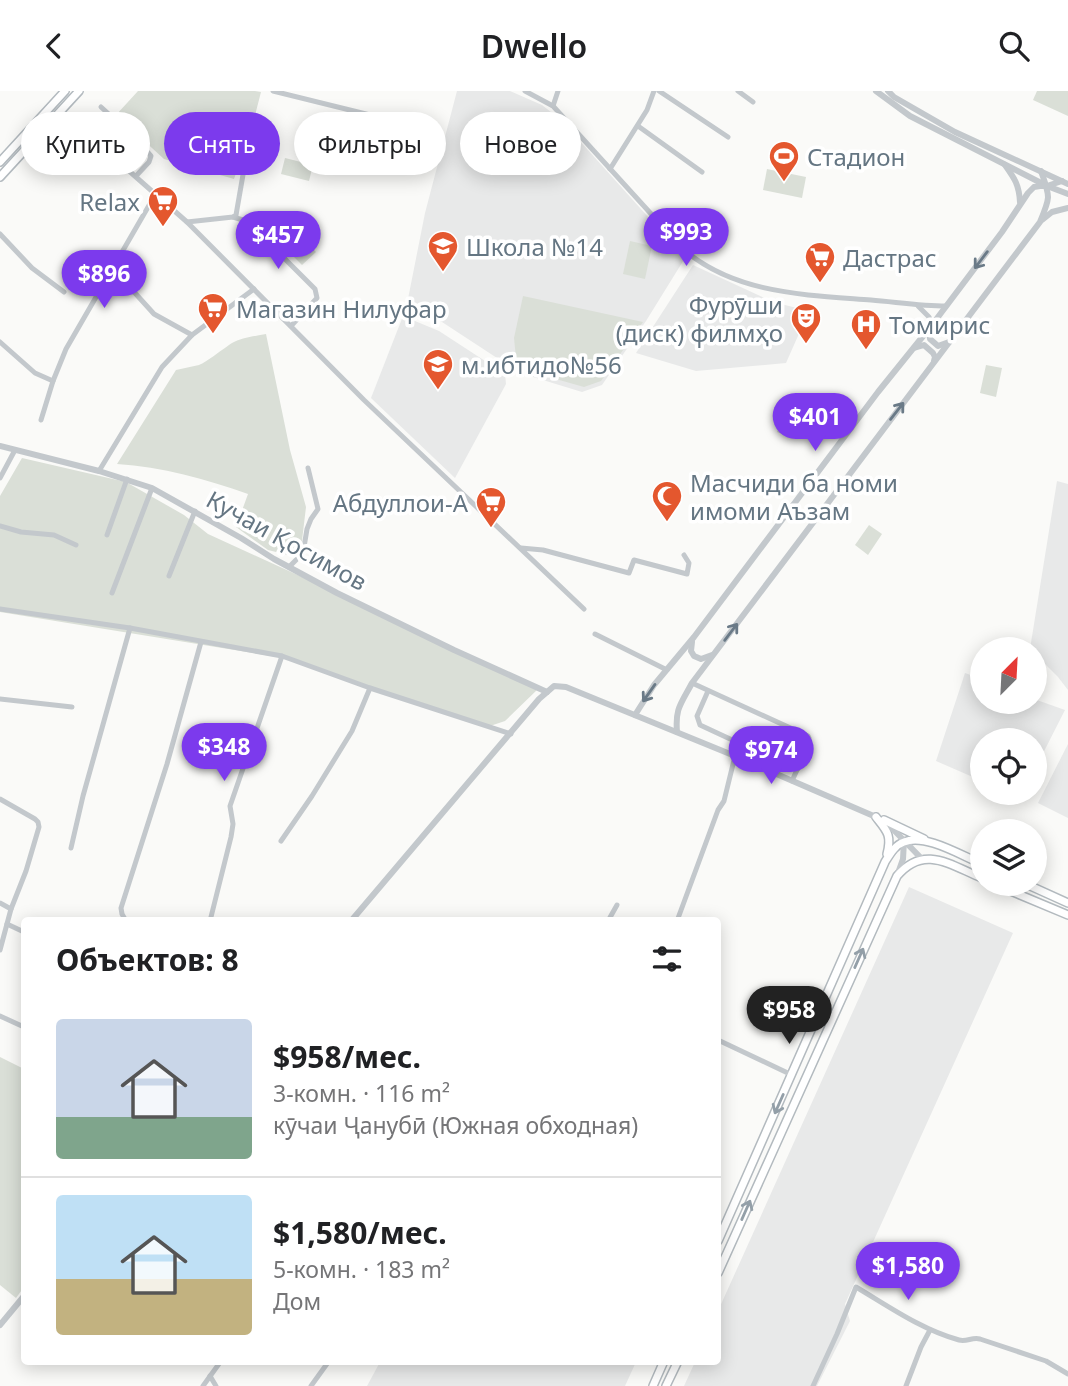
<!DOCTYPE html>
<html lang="ru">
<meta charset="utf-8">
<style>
:root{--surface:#fff;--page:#f6f6f6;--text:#202124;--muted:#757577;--line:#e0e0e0;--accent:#7c3aed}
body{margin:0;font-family:"Noto Sans",sans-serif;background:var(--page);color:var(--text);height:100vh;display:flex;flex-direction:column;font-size:26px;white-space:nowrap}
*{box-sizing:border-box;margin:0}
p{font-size:23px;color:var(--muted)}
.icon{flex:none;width:38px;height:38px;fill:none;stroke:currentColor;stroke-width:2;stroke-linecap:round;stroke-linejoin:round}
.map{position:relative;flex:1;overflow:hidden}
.details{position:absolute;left:21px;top:826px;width:700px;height:448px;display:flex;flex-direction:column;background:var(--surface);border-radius:7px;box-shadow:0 4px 18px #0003}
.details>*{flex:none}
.guide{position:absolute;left:21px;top:21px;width:700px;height:63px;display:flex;gap:14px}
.needle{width:46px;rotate:24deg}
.buttons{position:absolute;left:970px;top:546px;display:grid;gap:14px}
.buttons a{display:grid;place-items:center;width:77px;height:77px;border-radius:50%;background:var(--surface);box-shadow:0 4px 18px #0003;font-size:35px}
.price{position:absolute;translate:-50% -60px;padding:0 16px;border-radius:24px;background:var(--accent);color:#fff;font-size:23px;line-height:46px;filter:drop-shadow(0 2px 4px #0008)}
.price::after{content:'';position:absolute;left:50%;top:42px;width:21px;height:16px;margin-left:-10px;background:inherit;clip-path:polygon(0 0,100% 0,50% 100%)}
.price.active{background:#222;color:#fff}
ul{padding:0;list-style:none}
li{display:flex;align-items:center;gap:21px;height:175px;padding:0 35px}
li+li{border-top:2px solid var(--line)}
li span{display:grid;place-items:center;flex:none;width:196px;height:140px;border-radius:7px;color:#555}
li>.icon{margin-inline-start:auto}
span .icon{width:84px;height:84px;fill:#fffc;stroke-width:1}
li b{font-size:30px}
h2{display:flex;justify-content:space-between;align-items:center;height:84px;padding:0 35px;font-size:30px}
.pill{padding:0 24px;border-radius:32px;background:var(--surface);box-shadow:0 4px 18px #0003;font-size:24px;line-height:63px}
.pill.active{background:var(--accent);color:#fff}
header{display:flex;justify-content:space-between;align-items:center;height:91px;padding:0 35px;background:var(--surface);font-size:32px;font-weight:600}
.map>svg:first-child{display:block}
</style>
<header><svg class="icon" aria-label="back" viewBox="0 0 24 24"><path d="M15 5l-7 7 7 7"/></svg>Dwello<svg class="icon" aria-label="search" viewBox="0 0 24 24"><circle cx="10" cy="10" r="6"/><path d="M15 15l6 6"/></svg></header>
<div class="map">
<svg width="1068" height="1295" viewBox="0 0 1068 1295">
<rect width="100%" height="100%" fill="#fafaf8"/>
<g fill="#e8e9e9">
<path d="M 457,0 L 510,0 L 542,14 L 561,29 L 685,167 L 646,230 L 602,294 L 582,301 L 520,282 L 442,231 L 406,218 L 425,122 Z"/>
<path d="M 693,174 L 773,211 L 809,220 L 786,272 L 696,280 L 636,262 Z"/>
<path d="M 403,225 L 439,240 L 505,283 L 506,293 L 455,387 L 371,307 Z"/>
<path d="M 1057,390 L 1068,393 L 1068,599 L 1058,586 L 1034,562 L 1034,558 L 1030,558 Z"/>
<path d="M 965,582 L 982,588 L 982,611 L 1034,611 L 1034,608 L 1065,619 L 1034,680 L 1034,649 L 982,649 L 982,690 L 936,670 Z"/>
<path d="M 1068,653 L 1068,727 L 1038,712 Z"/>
<path d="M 909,796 L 1013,842 L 845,1213 L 850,1230 L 817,1295 L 684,1295 L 695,1271 L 718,1270 L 718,1220 Z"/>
<path d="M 380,1271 L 380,1270 L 636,1271 L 625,1295 L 367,1295 Z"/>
</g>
<g fill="#dadfd7">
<path d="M 138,0 L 255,0 L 261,1 L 253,32 L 227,27 L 215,56 L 239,74 L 234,88 L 164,68 L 116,24 Z"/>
<path d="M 1037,0 L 1068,0 L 1068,25 L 1033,9 Z"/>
<path d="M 285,67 L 313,74 L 309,90 L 281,83 Z"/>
<path d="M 767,78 L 806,86 L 802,107 L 763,99 Z"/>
<path d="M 295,140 L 316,161 L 302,174 L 282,154 Z"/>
<path d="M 630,150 L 652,155 L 645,188 L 623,183 Z"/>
<path d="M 523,205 L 643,231 L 601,290 L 584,296 L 517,277 L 514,247 Z"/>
<path d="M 266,243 L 290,359 L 306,416 L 301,458 L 292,465 L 268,459 L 236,436 L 248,403 C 206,388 162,376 117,373 L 176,279 C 184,277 191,276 199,274 C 207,271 224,257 232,252 C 241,247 255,245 266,243 Z"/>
<path d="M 986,274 L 1002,277 L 996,306 L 980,302 Z"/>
<path d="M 787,314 L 804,320 L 793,347 L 777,341 Z"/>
<path d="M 22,367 L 126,391 L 184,424 L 208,443 L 337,502 L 537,599 L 505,630 L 490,635 L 284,567 L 0,521 L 0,405 Z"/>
<path d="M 869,434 L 882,443 L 868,464 L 855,454 Z"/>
<path d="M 0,966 L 24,978 L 24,1196 L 16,1207 L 0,1194 Z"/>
</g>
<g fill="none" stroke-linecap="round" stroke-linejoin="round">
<g stroke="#b3babf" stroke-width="10">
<g id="secondary">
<path d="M 0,71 L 65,0"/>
<path d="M 0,86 L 79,0"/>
<path d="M 876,726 C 887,740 892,744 887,763"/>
<path d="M 884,729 L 924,748"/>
<path d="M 994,793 L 1068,824"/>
<path d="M 1026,793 L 1068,812"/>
<path d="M 718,1150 L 885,771 C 890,763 895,754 904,751 C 925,742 962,765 982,773"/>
<path d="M 718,1182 L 897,785 C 924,753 950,774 982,787"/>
<path d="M 653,1295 L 664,1270"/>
<path d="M 666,1295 L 678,1270"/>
</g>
</g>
<g stroke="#c3c8cc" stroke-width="5">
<path d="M 273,0 L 439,41"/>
<path d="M 525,0 L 553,15 L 683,158 C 735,203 806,204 871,209 C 896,211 921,215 946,215"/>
<path d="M 659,0 L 728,46"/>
<path d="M 738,0 L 753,11"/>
<path d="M 553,15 L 558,0"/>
<path d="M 101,16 L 136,48 L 151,65 L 149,71 L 136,85"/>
<path d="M 61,20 L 187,131 L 364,309 L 584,518"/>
<path d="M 638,35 L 702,81"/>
<path d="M 610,78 L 647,19 L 654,0"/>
<path d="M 233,126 L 243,129 L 258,141 L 315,198 L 317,207 L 291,235"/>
<path d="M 187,131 L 233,126 L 236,124 L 244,78 L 242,72 L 220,54"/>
<path d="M 0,143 L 32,177 L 64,201"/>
<path d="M 918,215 L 929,226 L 932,234"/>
<path d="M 192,244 L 254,198"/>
<path d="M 0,251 L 35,282 L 53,290"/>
<path d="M 41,329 L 53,290 L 66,258 L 155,104"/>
<path d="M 99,380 L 162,276 L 192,244 L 154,223 L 135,202 L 114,188 L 111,180"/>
<path d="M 0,387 L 15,359"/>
<path d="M 0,435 L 21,441 L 54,444 L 76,454"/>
<path d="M 107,444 L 127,388"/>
<path d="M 521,457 L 543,459 L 629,482 L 634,469 L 687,483 L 689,472 L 684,464"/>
<path d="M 289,476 L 303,462 L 307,438 L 311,428 L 318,418 L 308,377"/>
<path d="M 169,485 L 195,420"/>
<path d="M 112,502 L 152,397"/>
<path d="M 0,518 L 130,537 L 282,565 L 370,597 L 511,643"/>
<path d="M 595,543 L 667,579"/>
<path d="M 692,592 L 808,645 L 809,647 L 809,652 L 792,690"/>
<path d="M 708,600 L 697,625 L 700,634 L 797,679"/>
<path d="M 0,608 L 72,616"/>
<path d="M 0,708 L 35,728 L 38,731 L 39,736 L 26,780 L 11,818 L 0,859"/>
<path d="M 281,750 L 312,705 L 352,640 L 370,597"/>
<path d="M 71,757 L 83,705 L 130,537"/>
<path d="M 0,812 L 11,818"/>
<path d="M 126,830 L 122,823 L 121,817 L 167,673 L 201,551"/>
<path d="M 210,830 L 231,746 L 233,733 L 230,715 L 282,565"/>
<path d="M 608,830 L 617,814"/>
<path d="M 677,830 L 718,719 L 724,710 L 735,665"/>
<path d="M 7,833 L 24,841"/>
<path d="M 0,925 L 24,936"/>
<path d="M 718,949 L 792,984"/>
<path d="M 210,1285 L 216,1295"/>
<path d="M 203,1295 L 221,1270"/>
<path d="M 311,1295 L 329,1270"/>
<path d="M 813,1295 L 837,1243 L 856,1196 C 888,1215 922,1239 959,1249 C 967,1251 972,1246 980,1248 L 1046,1270 L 1068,1283"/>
<path d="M 906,1295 L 921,1256 L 930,1239"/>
</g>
<g stroke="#c3c8cc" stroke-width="6">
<path d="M 876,0 L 910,25 L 1047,95 L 1068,103"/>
<path d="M 888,0 L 894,6 L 955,41 L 1068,93"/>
<path d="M 1005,74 C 1015,88 1019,94 1020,111"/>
<path d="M 1042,129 L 1052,121 L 1068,117"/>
<path d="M 929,240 L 930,248 L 938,255 L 949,251"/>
<path d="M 914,257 L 924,254 L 933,262 L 935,266 L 934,270"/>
<path d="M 0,355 L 99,380 L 152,397 L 241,447 L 274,468 L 337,502 L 454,559 L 547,601"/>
<path d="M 692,551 L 691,560 L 694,565 L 701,568 L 712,564"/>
<path d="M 635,624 L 654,594 L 694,546 L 878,301 L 932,234 L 1002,141 L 1028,102 L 1034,96 L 1040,95 L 1047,95 L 1062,90"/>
<path d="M 677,641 C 675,617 681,613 692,592 L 1040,131 C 1051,105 1050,106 1041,80"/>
<path d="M 886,731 L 921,767"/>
<path d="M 897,785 L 903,768 L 904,750"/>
<path d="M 351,830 L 539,608 L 554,595 L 566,596 L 735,665 L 876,726"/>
<path d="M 0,1234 L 24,1205"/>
</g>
<use href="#secondary" stroke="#fff" stroke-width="7"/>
</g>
<defs><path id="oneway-shaft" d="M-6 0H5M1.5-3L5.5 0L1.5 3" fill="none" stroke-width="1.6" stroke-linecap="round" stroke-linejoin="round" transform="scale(1.75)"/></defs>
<g stroke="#6a7a87">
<use href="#oneway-shaft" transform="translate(981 169) rotate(127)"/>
<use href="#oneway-shaft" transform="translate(897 320) rotate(-52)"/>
<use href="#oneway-shaft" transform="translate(731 541) rotate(-53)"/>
<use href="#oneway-shaft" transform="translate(649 602) rotate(125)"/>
</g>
<g stroke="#939fa8">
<use href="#oneway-shaft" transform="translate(859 867) rotate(-66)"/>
<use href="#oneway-shaft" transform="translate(779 1013) rotate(114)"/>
<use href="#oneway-shaft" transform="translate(746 1119) rotate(-66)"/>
</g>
<defs>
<g id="stadium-pin" transform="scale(1.575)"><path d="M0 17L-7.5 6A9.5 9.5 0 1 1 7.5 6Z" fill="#e4572e" stroke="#fff"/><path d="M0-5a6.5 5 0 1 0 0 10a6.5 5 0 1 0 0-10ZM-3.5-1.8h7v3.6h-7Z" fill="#fff"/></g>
<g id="supermarket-pin" transform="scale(1.575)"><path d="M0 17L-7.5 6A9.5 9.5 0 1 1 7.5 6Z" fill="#e4572e" stroke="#fff"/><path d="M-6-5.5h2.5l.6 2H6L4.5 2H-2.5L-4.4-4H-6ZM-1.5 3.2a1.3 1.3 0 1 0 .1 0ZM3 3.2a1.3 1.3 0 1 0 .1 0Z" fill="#fff"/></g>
<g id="school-pin" transform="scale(1.575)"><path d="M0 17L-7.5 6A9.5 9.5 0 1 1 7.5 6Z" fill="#e4572e" stroke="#fff"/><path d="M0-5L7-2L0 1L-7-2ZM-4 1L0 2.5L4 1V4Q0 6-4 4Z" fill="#fff"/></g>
<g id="theatre-pin" transform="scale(1.575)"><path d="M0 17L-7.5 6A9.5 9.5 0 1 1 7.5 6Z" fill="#e4572e" stroke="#fff"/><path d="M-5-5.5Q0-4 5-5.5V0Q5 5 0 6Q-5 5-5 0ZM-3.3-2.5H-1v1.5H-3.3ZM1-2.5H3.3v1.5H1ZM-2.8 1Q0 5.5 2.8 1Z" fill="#fff"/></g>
<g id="hospital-pin" transform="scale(1.575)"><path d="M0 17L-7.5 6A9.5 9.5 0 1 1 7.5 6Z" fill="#e4572e" stroke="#fff"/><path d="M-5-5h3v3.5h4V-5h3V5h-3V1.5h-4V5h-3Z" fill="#fff"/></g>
<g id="mosque-pin" transform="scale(1.575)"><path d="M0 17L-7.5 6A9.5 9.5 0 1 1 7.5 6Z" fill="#e4572e" stroke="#fff"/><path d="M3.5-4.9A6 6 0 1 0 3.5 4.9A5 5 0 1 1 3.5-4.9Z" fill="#fff"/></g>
</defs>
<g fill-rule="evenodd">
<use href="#stadium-pin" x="784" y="65"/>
<use href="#supermarket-pin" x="163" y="110"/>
<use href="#school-pin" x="443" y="155"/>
<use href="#supermarket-pin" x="820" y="166"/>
<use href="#supermarket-pin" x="213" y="217"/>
<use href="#theatre-pin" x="806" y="227"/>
<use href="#hospital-pin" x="866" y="233"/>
<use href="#school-pin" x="438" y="273"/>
<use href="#mosque-pin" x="667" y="405"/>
<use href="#supermarket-pin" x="491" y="411"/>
</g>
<g text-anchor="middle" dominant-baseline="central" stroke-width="7" stroke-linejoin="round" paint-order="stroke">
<g font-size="24" fill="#657683" stroke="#fff" text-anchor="start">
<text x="807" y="65">Стадион</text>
<text x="140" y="110" text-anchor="end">Relax</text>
<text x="466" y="155">Школа №14</text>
<text x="843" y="166">Дастрас</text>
<text x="783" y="213" text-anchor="end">Фурӯши<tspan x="783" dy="28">(диск) филмҳо</tspan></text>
<text x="236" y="217">Магазин Нилуфар</text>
<text x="889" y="233">Томирис</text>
<text x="461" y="273">м.ибтидо№56</text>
<text x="690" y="391">Масчиди ба номи<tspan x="690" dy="28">имоми Аъзам</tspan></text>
<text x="468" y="411" text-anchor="end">Абдуллои-А</text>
</g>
<g font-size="24" fill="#657683" stroke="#fff">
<text transform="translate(287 449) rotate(29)">Кучаи Қосимов</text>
</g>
</g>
</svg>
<div class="buttons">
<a><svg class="needle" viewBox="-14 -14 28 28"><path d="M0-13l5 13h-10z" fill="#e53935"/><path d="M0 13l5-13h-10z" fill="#757577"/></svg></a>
<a><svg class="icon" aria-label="locate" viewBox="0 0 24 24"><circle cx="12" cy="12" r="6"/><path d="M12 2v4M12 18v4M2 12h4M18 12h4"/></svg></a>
<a><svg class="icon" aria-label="layers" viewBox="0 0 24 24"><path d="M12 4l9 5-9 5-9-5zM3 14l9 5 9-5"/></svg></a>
</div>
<b class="price" style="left:686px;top:177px">$993</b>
<b class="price" style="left:278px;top:180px">$457</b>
<b class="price" style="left:104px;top:219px">$896</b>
<b class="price" style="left:815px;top:362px">$401</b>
<b class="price" style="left:224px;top:692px">$348</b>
<b class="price" style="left:771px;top:695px">$974</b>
<b class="price active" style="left:789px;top:955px">$958</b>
<b class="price" style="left:908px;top:1211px">$1,580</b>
<div class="guide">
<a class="pill">Купить</a>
<a class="pill active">Снять</a>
<a class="pill">Фильтры</a>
<a class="pill">Новое</a>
</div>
<section class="details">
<h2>Объектов: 8<svg class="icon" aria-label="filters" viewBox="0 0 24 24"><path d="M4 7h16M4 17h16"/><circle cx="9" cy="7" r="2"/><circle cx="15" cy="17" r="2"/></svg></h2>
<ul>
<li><span style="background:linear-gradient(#c9d6e8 70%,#7fa58c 0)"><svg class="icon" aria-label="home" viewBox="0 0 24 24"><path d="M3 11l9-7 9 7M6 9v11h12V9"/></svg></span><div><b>$958/мес.</b><p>3-комн. · 116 m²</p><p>кӯчаи Ҷанубӣ (Южная обходная)</p></div></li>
<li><span style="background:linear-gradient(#bfe0f5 60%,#c2b280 0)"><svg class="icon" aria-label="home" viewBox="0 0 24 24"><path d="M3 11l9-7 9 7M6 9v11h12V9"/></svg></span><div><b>$1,580/мес.</b><p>5-комн. · 183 m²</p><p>Дом</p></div></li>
</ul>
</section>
</div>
